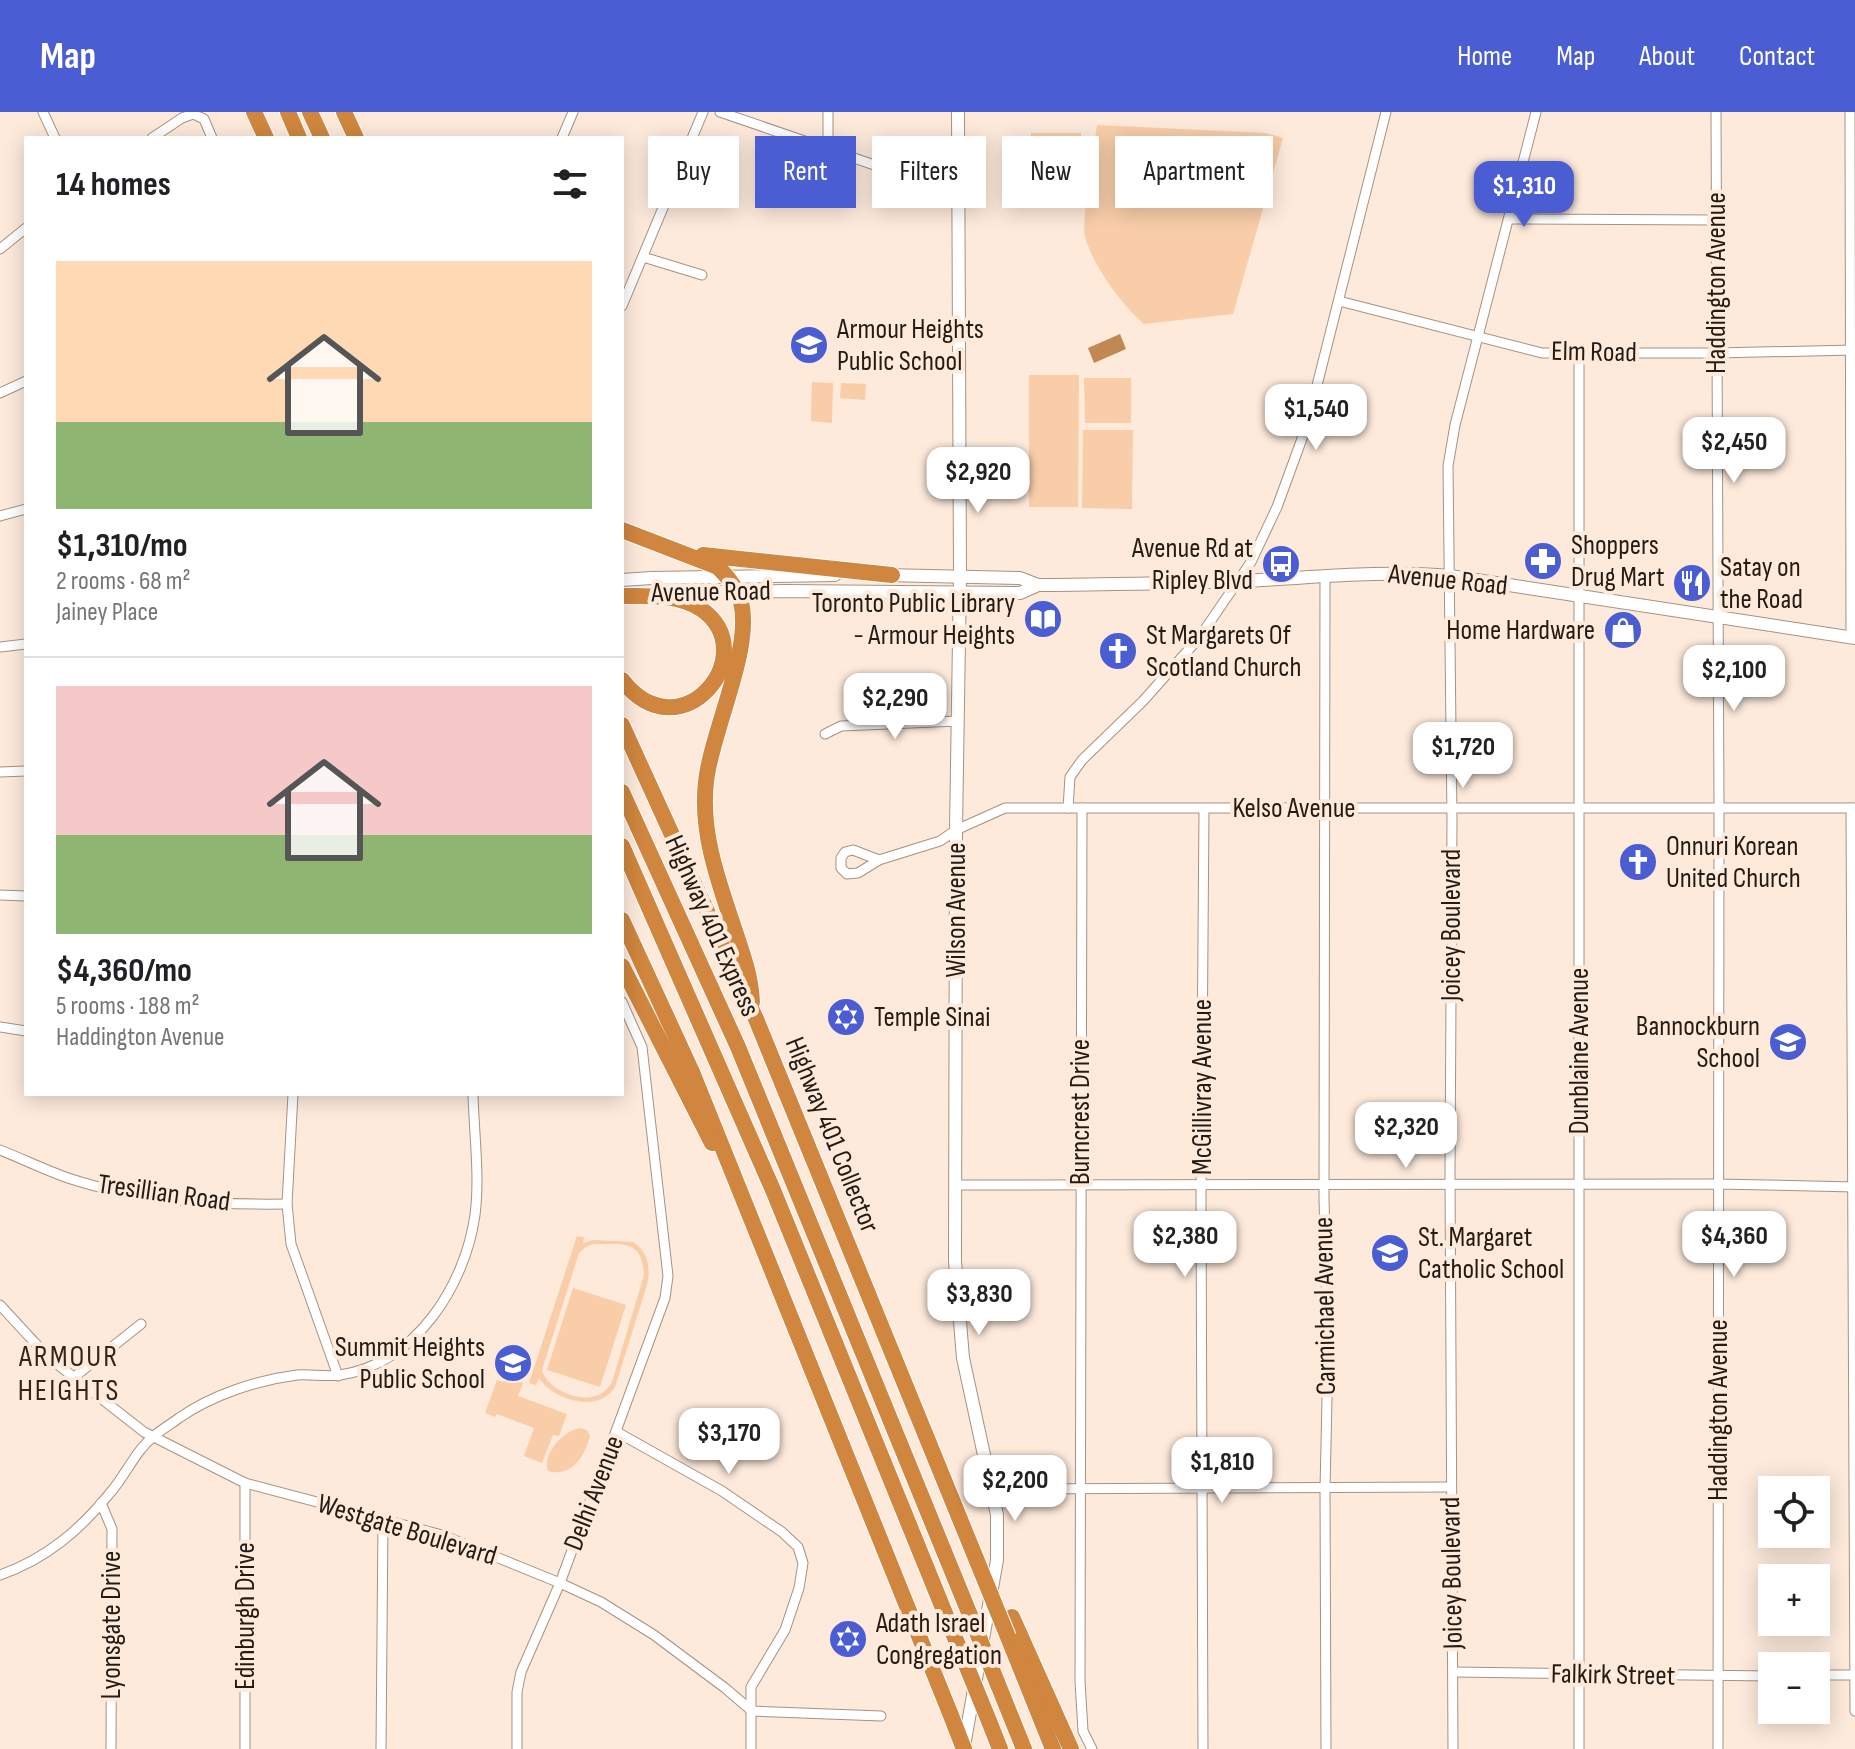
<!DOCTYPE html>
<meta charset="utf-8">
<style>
:root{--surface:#fff;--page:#f2f2f2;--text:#202124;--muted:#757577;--line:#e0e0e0;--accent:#4b5dd2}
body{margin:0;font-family:"Sofia Sans Condensed",sans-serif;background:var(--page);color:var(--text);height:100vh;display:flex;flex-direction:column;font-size:30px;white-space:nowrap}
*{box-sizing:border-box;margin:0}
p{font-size:26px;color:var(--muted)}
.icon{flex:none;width:44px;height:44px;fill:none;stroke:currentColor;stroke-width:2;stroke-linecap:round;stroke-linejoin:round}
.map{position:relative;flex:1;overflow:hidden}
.panel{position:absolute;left:24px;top:24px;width:600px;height:960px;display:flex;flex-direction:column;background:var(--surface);border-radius:0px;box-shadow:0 4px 20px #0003}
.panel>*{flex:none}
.banner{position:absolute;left:648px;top:24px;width:760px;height:72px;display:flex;gap:16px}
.fabs{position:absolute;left:1758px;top:1364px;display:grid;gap:16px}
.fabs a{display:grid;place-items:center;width:72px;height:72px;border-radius:0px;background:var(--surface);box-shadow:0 4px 20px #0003;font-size:40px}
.price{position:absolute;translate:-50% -68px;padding:0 18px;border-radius:16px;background:#fff;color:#222;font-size:26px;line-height:52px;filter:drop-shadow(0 2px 4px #0008)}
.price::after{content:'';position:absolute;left:50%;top:48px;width:24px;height:18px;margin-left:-12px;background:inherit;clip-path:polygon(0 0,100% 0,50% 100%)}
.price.current{background:var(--accent);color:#fff}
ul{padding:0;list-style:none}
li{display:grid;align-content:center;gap:16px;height:424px;padding:0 32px}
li+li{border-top:2px solid var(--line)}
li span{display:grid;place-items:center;height:248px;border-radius:0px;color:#555}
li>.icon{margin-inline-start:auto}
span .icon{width:144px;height:144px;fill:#fffc;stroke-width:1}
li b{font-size:34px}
h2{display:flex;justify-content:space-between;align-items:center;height:96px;padding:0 32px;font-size:34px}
.tag{padding:0 28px;border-radius:0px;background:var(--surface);box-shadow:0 4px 20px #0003;font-size:28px;line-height:72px}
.tag.current{background:var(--accent);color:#fff}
header{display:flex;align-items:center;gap:48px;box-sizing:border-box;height:112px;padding:0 40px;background:var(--accent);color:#fff}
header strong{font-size:38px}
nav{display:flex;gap:44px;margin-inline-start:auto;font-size:28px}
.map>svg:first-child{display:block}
</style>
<header>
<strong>Map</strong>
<nav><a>Home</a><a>Map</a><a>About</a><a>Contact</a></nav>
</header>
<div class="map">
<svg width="1855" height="1637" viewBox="0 0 1855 1637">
<rect width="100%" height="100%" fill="#fdeadb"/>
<g fill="#f8cda8" fill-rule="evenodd">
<path d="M 1097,13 L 1266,21 L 1283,26 L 1233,202 L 1144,212 C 1121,192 1094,155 1085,125 C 1081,110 1094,34 1097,13 Z"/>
<rect x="1031" y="21" width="50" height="38"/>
<path d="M 1029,263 L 1079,263 L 1078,395 L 1029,395 Z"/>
<path d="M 1084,266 L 1131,266 L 1131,311 L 1085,311 Z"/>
<path d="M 812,270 L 833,271 L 832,311 L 811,309 Z"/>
<path d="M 841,271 L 866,272 L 865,288 L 840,286 Z"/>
<path d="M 1083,318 L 1133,318 L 1132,397 L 1082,396 Z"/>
<path d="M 577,1124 L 584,1125 L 583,1131 L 593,1128 L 633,1130 C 648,1139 651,1156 647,1173 L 615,1275 C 599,1302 553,1288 539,1266 L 536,1273 L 529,1271 ZM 593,1132 C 622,1133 642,1126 644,1163 L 612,1270 C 597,1300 548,1281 542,1258 L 579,1141 L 586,1135 Z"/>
<path d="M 573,1176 L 626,1193 L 600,1275 L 547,1258 Z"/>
<path d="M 505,1265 L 523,1271 L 518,1284 L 567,1302 L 559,1324 L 553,1323 L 542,1351 L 524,1344 L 534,1316 L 497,1302 L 495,1305 L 485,1301 L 497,1268 L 503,1270 Z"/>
<path d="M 580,1316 L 587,1318 L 590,1324 C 585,1344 571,1366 548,1359 C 542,1341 563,1319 580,1316 Z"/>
</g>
<path fill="#c18854" d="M 1120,222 L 1126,237 L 1094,251 L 1088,236 Z"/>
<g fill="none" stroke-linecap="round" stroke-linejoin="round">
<g stroke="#a79280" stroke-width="11">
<g id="street">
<path d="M 43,0 L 55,26"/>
<path d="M 720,0 L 921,69 L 959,77"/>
<path d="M 1716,0 L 1719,697 L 1718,1637"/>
<path d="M 1850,0 L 1851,525"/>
<path d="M 152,26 L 182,6 L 193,2 L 204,7 L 212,26"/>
<path d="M 562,26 L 573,0"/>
<path d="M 828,37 L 828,0"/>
<path d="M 1509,107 L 1715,108"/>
<path d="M 0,137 L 26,116"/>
<path d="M 643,145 L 702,163"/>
<path d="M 1339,189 L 1542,241 L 1716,241 L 1855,238"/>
<path d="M 622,194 L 703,0"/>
<path d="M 1579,242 L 1579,1637"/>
<path d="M 0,281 L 26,269"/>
<path d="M 0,404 L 26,397"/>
<path d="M 1325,463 L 1324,1086 L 1328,1243 L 1325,1377 L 1326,1637"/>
<path d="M 0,535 L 26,532"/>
<path d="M 825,622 L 841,614 L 958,609"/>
<path d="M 0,660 L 26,659"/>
<path d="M 1068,696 L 1070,665 L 1082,648 L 1143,589 L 1199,526 L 1251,450 L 1277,395 L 1307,313 L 1386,0"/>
<path d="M 1082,696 L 1080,1569 L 1083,1619 L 1092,1637"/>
<path d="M 1851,696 L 1855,1599"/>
<path d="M 853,738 L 879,748 L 858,761 L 847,762 L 841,756 L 841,746 L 845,740 Z"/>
<path d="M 879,748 L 940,729 L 956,718 L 1005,696 L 1855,696"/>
<path d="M 0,783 L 26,784"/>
<path d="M 0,915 L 26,919"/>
<path d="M 293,982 L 287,1092 L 291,1132 L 338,1264"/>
<path d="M 0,1038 C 23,1047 45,1058 68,1066 C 137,1089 215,1093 287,1092"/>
<path d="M 956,1073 L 1717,1072 L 1855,1075"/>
<path d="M 0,1193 L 48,1245 L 144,1320 L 245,1371 L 442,1423 L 560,1471 L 601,1490 L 654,1523 L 725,1576 L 752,1599 L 881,1604"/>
<path d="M 73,1266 L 141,1212"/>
<path d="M 617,1320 L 722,1379 L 782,1420 L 798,1435 L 803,1451 L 799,1476 L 785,1518 L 751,1575 L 751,1637"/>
<path d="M 992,1377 L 1451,1375"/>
<path d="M 101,1391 L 112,1417 L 111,1637"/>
<path d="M 0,1463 C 46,1447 80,1418 110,1381 C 126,1363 135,1339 154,1324 C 162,1317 171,1312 179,1306 C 212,1283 257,1268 297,1263 C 311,1262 326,1265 340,1263 C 415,1252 465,1174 475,1103 C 480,1064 474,1022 473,982"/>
<path d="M 1453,1560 L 1772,1564"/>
<path d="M 1816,1563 L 1855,1563"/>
<path d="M 245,1637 L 245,1371"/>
<path d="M 381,1637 L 383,1408"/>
<path d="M 517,1637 L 517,1580 L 521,1560 L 560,1471 L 665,1186 L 668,1164 L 642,935 L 622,890"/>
<path d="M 1203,1637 L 1201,1089 L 1204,697"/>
<path d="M 1453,1637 L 1450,1063 L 1452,707 L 1448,354 L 1455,313 L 1536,0"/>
</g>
</g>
<g stroke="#a79280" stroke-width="14">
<g id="secondary">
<path d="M 958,0 L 960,464 L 956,718 L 955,1149 L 963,1246 L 997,1403 L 997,1448 L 964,1634"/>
<path d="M 885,463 L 1020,466 L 1038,473 C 1106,472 1174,472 1241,469 C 1311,466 1379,458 1450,464 L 1855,526"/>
<path d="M 622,468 L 651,466 L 835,463"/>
<path d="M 667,481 L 784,479 L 1020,481 L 1038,473"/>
</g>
</g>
<g stroke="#fff" stroke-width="18">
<g id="highway">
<path d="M 254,0 L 266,26"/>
<path d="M 288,0 L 299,26"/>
<path d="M 310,0 L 322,26"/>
<path d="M 344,0 L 356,26"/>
<path d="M 622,418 L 718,455 C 728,465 737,476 741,490 C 753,537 711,620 706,670 C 700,721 719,771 735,819 C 743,843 751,865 752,890"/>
<path d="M 703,443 L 892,463"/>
<path d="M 622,484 C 648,484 678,482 701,497 C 765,541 681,644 622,568"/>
<path d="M 622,613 L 756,907 L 977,1449"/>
<path d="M 622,680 L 738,935 L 970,1503"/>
<path d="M 622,734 L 773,1078 L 962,1543"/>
<path d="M 622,808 L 692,960 L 950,1601"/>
<path d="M 622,854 L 712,1031"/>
<path d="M 1012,1505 L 1071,1637"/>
<path d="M 1008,1525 L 1053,1637"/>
<path d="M 997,1570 L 1024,1637"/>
<path d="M 989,1609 L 1000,1637"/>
</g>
</g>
<use href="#street" stroke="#fff" stroke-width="9"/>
<use href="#secondary" stroke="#fff" stroke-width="12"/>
<use href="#highway" stroke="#d0863e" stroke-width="16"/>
<g stroke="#fff" stroke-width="18" stroke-linecap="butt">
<g id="highway-bridge">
<path d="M 977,1449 L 1008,1525"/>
<path d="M 970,1503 L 997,1570"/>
<path d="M 962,1543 L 989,1609"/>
<path d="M 950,1601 L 964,1637"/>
</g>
</g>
<use href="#highway-bridge" stroke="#d0863e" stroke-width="16"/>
</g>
<defs>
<g id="school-disc" transform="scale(2)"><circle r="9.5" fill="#4b5dd2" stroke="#fdeadb"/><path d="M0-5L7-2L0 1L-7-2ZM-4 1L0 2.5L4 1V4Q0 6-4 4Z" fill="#fff"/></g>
<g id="pharmacy-disc" transform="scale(2)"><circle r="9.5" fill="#4b5dd2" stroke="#fdeadb"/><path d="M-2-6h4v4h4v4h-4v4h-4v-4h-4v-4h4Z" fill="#fff"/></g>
<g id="bus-disc" transform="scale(2)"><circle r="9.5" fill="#4b5dd2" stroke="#fdeadb"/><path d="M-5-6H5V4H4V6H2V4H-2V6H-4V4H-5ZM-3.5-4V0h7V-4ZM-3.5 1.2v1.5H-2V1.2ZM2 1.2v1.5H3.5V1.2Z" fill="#fff"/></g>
<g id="restaurant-disc" transform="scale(2)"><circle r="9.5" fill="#4b5dd2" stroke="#fdeadb"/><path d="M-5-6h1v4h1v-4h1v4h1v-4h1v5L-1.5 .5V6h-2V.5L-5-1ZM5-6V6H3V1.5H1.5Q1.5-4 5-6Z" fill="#fff"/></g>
<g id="library-disc" transform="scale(2)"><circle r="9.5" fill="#4b5dd2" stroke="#fdeadb"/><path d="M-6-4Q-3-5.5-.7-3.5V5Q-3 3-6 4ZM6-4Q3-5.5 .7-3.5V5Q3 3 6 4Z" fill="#fff"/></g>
<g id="shop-disc" transform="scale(2)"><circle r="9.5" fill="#4b5dd2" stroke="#fdeadb"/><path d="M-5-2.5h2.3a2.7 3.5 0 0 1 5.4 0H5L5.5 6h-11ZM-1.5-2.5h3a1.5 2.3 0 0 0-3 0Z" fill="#fff"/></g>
<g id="church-disc" transform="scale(2)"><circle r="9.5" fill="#4b5dd2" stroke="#fdeadb"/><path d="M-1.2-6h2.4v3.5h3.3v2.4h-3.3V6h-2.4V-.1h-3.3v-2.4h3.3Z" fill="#fff"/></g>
<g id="synagogue-disc" transform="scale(2)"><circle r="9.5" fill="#4b5dd2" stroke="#fdeadb"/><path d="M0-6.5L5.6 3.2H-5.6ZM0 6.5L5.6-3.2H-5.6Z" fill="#fff"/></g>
</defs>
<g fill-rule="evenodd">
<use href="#school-disc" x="809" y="233"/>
<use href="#pharmacy-disc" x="1543" y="449"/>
<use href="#bus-disc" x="1281" y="452"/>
<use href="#restaurant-disc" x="1692" y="471"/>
<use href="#library-disc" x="1043" y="507"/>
<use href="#shop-disc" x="1623" y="518"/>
<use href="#church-disc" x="1118" y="539"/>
<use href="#church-disc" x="1638" y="750"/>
<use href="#synagogue-disc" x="846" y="905"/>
<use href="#school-disc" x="1788" y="930"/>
<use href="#school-disc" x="1390" y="1141"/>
<use href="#school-disc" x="513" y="1251"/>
<use href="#synagogue-disc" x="848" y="1527"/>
</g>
<g text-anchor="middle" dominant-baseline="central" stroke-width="8" stroke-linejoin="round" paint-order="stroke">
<g font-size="28" fill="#231b14" stroke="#fdeadb">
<text transform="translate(1716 171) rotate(-90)">Haddington Avenue</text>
<text transform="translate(1594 240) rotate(1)">Elm Road</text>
<text transform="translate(1448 468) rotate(6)">Avenue Road</text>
<text transform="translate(711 480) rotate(-1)">Avenue Road</text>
<text x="1294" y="696">Kelso Avenue</text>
<text transform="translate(956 798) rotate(-90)">Wilson Avenue</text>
<text transform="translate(1451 813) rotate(-90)">Joicey Boulevard</text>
<text transform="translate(712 814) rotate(66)">Highway 401 Express</text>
<text transform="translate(1579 939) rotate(-90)">Dunblaine Avenue</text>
<text transform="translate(1202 975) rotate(-90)">McGillivray Avenue</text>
<text transform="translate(1080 1000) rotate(-90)">Burncrest Drive</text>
<text transform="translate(832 1023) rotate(68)">Highway 401 Collector</text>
<text transform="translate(164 1081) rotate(8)">Tresillian Road</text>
<text transform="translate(1325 1194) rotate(-91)">Carmichael Avenue</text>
<text transform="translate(1718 1298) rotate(-90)">Haddington Avenue</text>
<text transform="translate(594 1381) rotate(-69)">Delhi Avenue</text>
<text transform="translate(407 1418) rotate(17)">Westgate Boulevard</text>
<text transform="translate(1452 1461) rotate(-91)">Joicey Boulevard</text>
<text transform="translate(245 1504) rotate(-90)">Edinburgh Drive</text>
<text transform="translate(111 1513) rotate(-90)">Lyonsgate Drive</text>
<text transform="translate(1613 1563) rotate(1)">Falkirk Street</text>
</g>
<g font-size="28" fill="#231b14" stroke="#fdeadb" text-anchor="start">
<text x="837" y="217">Armour Heights<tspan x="837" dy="32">Public School</tspan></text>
<text x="1571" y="433">Shoppers<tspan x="1571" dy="32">Drug Mart</tspan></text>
<text x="1253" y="436" text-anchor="end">Avenue Rd at<tspan x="1253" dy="32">Ripley Blvd</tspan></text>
<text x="1720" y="455">Satay on<tspan x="1720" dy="32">the Road</tspan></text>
<text x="1015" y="491" text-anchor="end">Toronto Public Library<tspan x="1015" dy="32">- Armour Heights</tspan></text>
<text x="1595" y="518" text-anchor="end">Home Hardware</text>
<text x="1146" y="523">St Margarets Of<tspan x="1146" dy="32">Scotland Church</tspan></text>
<text x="1666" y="734">Onnuri Korean<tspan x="1666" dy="32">United Church</tspan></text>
<text x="874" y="905">Temple Sinai</text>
<text x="1760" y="914" text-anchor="end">Bannockburn<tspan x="1760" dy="32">School</tspan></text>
<text x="1418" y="1125">St. Margaret<tspan x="1418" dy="32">Catholic School</tspan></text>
<text x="485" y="1235" text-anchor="end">Summit Heights<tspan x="485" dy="32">Public School</tspan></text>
<text x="876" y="1511">Adath Israel<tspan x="876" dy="32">Congregation</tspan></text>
</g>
<g font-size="30" letter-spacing="2" fill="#362516" stroke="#fdeadb">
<text x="69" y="1245">ARMOUR<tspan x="69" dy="34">HEIGHTS</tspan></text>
</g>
</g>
</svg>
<div class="fabs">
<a><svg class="icon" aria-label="locate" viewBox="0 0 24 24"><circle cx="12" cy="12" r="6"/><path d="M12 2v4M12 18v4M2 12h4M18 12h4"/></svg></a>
<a>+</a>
<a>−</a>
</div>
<b class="price current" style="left:1524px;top:117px">$1,310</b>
<b class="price" style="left:1316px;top:340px">$1,540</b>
<b class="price" style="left:1734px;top:373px">$2,450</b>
<b class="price" style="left:978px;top:403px">$2,920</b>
<b class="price" style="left:1734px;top:601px">$2,100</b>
<b class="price" style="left:895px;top:629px">$2,290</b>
<b class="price" style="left:1463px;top:678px">$1,720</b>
<b class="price" style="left:1406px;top:1058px">$2,320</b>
<b class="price" style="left:1185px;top:1167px">$2,380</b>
<b class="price" style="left:1734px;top:1167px">$4,360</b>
<b class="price" style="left:979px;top:1225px">$3,830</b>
<b class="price" style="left:729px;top:1364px">$3,170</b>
<b class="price" style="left:1222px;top:1393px">$1,810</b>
<b class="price" style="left:1015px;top:1411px">$2,200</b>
<div class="banner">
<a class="tag">Buy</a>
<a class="tag current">Rent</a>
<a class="tag">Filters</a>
<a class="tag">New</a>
<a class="tag">Apartment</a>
</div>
<section class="panel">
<h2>14 homes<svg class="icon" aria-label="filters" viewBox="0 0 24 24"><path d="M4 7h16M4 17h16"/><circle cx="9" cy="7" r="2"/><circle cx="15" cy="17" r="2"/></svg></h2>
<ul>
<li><span style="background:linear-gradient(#ffd9b3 65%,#8fb573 0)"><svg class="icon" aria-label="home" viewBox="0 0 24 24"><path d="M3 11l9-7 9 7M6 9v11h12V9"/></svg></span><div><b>$1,310/mo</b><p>2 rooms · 68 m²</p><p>Jainey Place</p></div></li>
<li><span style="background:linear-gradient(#f6c9c9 60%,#8fb573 0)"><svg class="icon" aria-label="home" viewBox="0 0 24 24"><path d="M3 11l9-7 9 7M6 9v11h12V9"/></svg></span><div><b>$4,360/mo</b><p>5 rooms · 188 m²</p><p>Haddington Avenue</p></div></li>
</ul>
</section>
</div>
